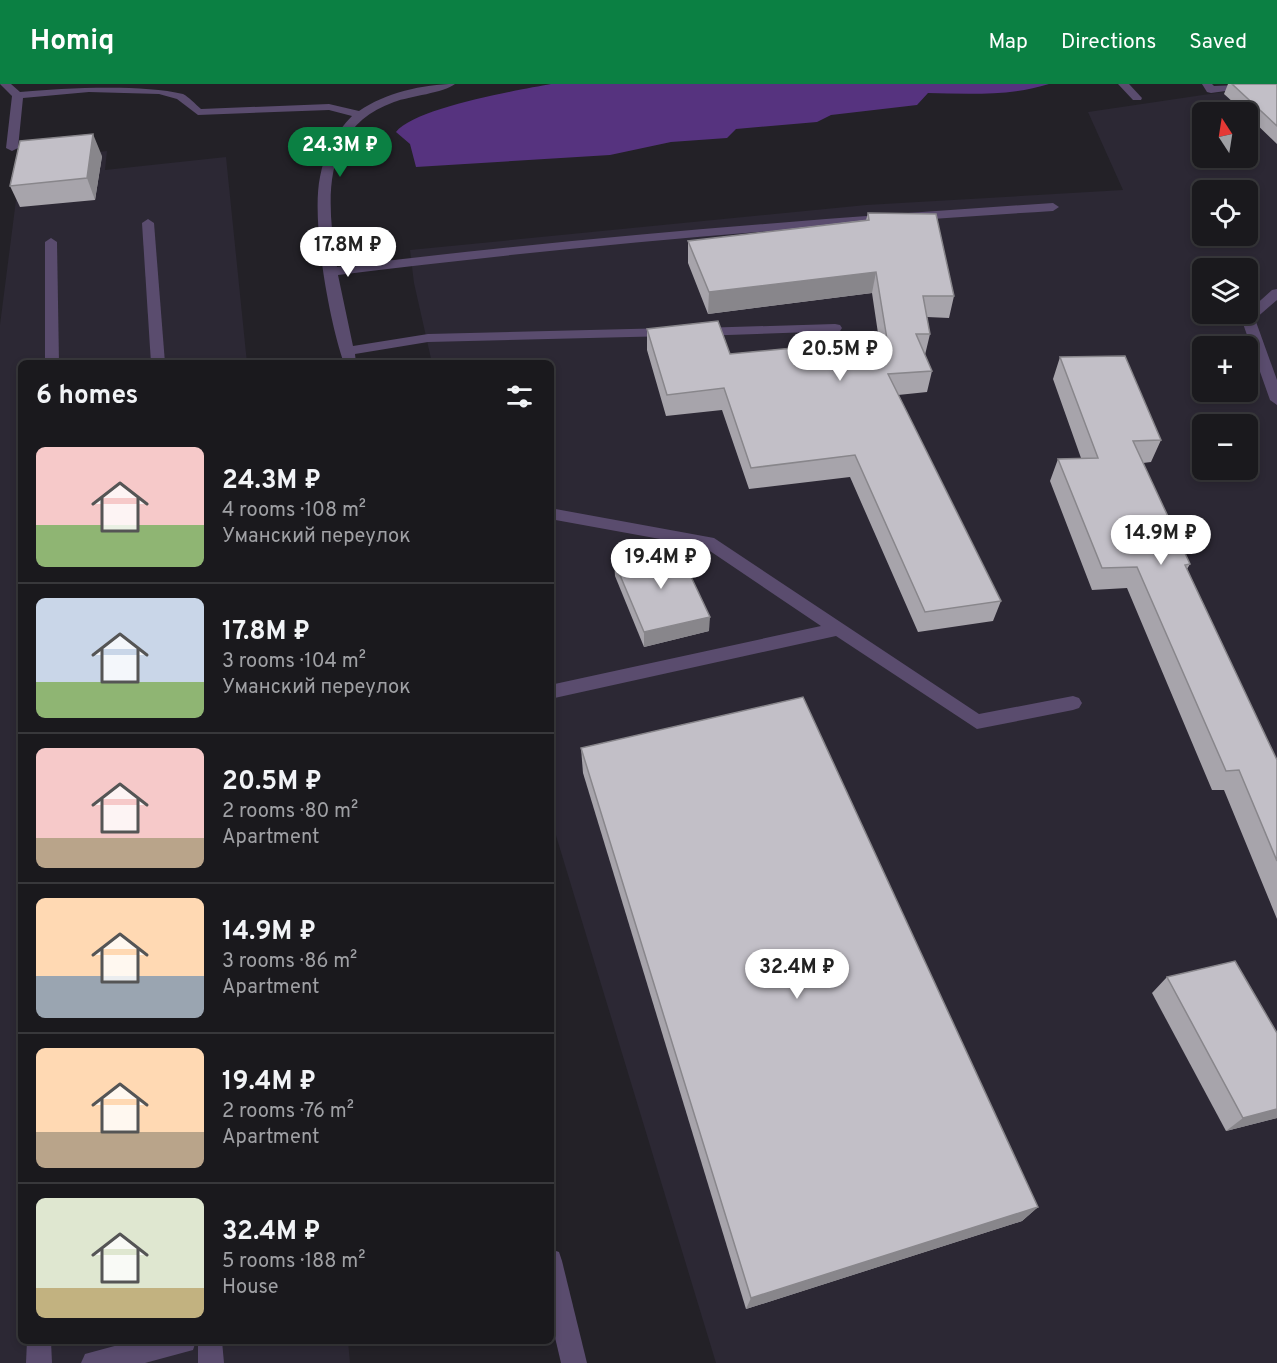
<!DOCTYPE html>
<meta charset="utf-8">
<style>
:root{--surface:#1a191d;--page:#27262a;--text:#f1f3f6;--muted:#9fa0a4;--line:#38383b;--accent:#0b8043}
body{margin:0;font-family:Overpass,sans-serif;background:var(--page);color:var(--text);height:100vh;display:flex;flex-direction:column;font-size:22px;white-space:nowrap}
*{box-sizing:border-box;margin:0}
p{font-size:20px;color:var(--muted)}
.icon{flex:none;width:33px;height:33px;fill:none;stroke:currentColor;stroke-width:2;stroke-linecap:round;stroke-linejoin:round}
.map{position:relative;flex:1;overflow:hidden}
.details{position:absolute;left:18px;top:276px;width:536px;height:984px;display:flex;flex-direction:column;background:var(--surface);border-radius:9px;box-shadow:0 3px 9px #0003,0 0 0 2px var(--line)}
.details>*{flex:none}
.needle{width:39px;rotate:348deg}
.tools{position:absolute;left:1192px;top:18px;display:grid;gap:12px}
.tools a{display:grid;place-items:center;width:66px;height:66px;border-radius:9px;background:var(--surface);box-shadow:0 3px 9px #0003,0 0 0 2px var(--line);font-size:30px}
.price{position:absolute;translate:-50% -51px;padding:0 14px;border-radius:21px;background:#fff;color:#222;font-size:20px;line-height:39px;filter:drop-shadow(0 2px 3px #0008)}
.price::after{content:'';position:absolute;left:50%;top:36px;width:18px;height:14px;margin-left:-9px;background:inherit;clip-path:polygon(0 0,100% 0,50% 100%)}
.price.active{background:var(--accent);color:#fff}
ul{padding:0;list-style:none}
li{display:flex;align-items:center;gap:18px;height:150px;padding:0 18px}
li+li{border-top:2px solid var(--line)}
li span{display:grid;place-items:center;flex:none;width:168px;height:120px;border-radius:9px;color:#555}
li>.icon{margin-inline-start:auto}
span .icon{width:72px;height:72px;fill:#fffc;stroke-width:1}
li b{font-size:26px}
h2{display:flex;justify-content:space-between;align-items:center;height:72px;padding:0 18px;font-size:26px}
header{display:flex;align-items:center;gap:36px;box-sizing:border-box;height:84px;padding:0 30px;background:var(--accent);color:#fff}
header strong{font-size:28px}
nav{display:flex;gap:33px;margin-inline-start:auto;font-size:21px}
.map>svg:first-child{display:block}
</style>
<header>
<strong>Homiq</strong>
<nav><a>Map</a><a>Directions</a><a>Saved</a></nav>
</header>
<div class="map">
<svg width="1277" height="1279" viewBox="0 0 1277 1279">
<rect width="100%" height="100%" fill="#232127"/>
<g fill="#2c2834" fill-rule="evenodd">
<path d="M 1277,0 L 1277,1279 L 716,1279 L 551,735 L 550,279 L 432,279 L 414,199 L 410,166 L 866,121 L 1123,106 L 1088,28 ZM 1203,28 L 1248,28 L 1248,74 L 1203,74 ZM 1203,106 L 1248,106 L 1248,152 L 1203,152 ZM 1203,184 L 1248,184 L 1248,230 L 1203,230 ZM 1203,262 L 1248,262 L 1248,308 L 1203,308 ZM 1203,340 L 1248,340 L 1248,386 L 1203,386 Z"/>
<path d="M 107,67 L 105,86 L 226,73 L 247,279 L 21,279 L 21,1257 L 348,1257 L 350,1279 L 0,1279 L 0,241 L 21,77 Z"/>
</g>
<path fill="#56337f" d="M 551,0 L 1049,0 C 1011,12 969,10 928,9 L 917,21 L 831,31 L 817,38 L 736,45 L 727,54 L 671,58 L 610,71 L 416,83 L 410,60 L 396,48 C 414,24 518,6 551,0 Z"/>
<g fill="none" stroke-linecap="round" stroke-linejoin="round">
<g fill="#5a4c6e" fill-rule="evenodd">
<path d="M 0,0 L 11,0 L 20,8 C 64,4 142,0 183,10 C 189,13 195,20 201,25 L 329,20 L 359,27 C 385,9 423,0 455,0 C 444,9 410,12 394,18 C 319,45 327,119 337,183 C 575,153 814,135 1053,119 L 1059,123 L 1053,127 C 814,142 576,161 338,191 L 353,262 L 428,250 L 671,244 L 678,248 L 671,252 L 428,258 L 355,270 L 356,279 L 344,279 C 329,237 311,136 320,93 C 324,70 336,48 352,32 L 329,26 L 198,31 L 177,15 L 159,10 L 89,8 L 23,14 L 18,64 L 12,67 L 6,64 L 12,12 Z"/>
<path d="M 1118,0 L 1129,0 L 1142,14 L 1141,16 L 1133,16 Z"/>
<path d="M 1202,0 L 1212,0 L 1214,2 L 1261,0 L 1256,3 L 1211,9 L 1207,8 Z"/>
<path d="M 148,135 L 154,139 L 165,279 L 151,279 L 142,139 Z"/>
<path d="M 51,154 L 57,158 L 59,279 L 45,279 L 45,158 Z"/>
<path d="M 1277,205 L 1277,216 L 1255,235 L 1277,296 L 1277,321 L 1270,316 L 1241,234 L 1272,206 Z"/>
<path d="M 835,240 L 840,241 L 842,244 L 840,247 L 699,252 L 692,248 L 699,244 Z"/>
<path d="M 550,424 L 714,454 L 979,630 L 1073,612 L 1079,614 L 1082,619 L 1079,624 L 1073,626 L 977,645 L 836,552 L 550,615 L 550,601 L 821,542 L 704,463 L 550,435 Z"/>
<path d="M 550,1165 L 559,1168 L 562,1177 L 587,1279 L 561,1279 L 550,1232 Z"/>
<path d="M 27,1257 L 51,1257 L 52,1279 L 26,1279 Z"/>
<path d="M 133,1257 L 196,1257 L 193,1266 L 145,1279 L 81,1279 L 85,1270 Z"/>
<path d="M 198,1257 L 222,1257 L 224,1279 L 198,1279 Z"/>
</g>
</g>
<g fill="#a7a4ab">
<path d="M 1228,0 L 1277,0 L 1277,60 L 1248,32 L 1248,28 L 1244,28 L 1224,10 Z"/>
<path d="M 102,72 L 95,116 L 20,123 L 10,102 Z"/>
<path d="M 868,129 L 954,212 L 949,234 L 927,233 L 930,250 L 925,271 L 932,287 L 927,308 L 898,311 L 1001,517 L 993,537 L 918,548 L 850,393 L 749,405 L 722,326 L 666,332 L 647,266 L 647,245 L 730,270 L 879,256 L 872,209 L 708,230 L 688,179 L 688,157 L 866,136 Z"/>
<path d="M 1060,273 L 1161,356 L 1151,378 L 1143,379 L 1190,480 L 1187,485 L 1277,676 L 1277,835 L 1224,706 L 1212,706 L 1127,504 L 1092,506 L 1050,397 L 1058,375 L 1081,374 L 1053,295 Z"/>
<path d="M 614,477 L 709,547 L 644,563 L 615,492 Z"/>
<path d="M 581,664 L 1038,1123 L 1022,1137 L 746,1225 L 583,689 Z"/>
<path d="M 1167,893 L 1277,949 L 1277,1034 L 1226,1047 L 1152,909 Z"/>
</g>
<g fill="#88868b">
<path d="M 93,50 L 102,72 L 95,116 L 87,94 Z"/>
<path d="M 876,188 L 872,209 L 708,230 L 709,208 Z"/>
<path d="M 710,533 L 709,547 L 644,563 L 644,548 Z"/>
<path d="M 1277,1025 L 1277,1034 L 1226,1047 L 1243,1034 Z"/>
<path d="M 1038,1123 L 1022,1137 L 746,1225 L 751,1214 Z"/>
</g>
<g fill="#c2bfc7" stroke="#88868b" stroke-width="1.5">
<path d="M 1232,0 L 1277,0 L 1277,42 Z"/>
<path d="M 93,50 L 87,94 L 10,102 L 20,57 Z"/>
<path d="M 868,129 L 936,130 L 954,212 L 923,212 L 930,250 L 916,250 L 932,287 L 888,290 L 1001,517 L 925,528 L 855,371 L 751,384 L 724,304 L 667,311 L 647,245 L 718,237 L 730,270 L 887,255 L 876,188 L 709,208 L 688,157 L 869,136 Z"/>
<path d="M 1125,272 L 1161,356 L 1133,357 L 1190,480 L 1185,481 L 1277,676 L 1277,777 L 1239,686 L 1226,687 L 1137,483 L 1102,484 L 1058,375 L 1098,374 L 1060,273 Z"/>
<path d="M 677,463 L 710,533 L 644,548 L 614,477 Z"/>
<path d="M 803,613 L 1038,1123 L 751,1214 L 581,664 Z"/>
<path d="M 1235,877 L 1277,949 L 1277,1025 L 1243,1034 L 1167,893 Z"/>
</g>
</svg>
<div class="tools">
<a><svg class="needle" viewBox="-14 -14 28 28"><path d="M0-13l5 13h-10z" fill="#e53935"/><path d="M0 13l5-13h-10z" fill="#9fa0a4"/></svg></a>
<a><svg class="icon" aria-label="locate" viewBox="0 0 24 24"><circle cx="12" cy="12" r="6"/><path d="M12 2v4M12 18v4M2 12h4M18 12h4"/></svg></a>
<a><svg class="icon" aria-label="layers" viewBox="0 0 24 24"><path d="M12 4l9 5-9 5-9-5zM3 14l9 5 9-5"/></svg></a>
<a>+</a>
<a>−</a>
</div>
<b class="price active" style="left:340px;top:94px">24.3M ₽</b>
<b class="price" style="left:348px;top:194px">17.8M ₽</b>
<b class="price" style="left:840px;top:298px">20.5M ₽</b>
<b class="price" style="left:1161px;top:482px">14.9M ₽</b>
<b class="price" style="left:661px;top:506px">19.4M ₽</b>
<b class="price" style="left:797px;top:916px">32.4M ₽</b>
<section class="details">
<h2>6 homes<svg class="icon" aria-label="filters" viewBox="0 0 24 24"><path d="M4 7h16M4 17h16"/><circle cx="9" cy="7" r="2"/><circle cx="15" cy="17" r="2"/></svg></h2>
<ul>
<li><span style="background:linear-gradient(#f6c9c9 65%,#8fb573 0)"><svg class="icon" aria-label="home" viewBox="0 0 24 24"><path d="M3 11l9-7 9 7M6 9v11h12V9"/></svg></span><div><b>24.3M ₽</b><p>4 rooms · 108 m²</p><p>Уманский переулок</p></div></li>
<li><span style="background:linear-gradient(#c9d6e8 70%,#8fb573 0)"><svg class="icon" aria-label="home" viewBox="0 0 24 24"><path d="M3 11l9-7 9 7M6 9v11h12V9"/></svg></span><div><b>17.8M ₽</b><p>3 rooms · 104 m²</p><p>Уманский переулок</p></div></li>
<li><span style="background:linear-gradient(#f6c9c9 75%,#b9a48a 0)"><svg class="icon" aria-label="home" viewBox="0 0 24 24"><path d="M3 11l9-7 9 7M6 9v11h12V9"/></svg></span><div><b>20.5M ₽</b><p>2 rooms · 80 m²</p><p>Apartment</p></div></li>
<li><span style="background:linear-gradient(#ffd9b3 65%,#9aa5b1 0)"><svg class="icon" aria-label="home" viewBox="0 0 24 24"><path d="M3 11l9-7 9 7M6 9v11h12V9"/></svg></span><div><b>14.9M ₽</b><p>3 rooms · 86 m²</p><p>Apartment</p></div></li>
<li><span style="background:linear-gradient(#ffd9b3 70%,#b9a48a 0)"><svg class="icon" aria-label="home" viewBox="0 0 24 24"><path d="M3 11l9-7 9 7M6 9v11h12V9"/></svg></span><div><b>19.4M ₽</b><p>2 rooms · 76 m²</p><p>Apartment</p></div></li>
<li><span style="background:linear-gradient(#dfe7d0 75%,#c2b280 0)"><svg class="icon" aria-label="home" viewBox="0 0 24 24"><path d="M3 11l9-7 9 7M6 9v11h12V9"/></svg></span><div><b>32.4M ₽</b><p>5 rooms · 188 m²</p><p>House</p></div></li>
</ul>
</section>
</div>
